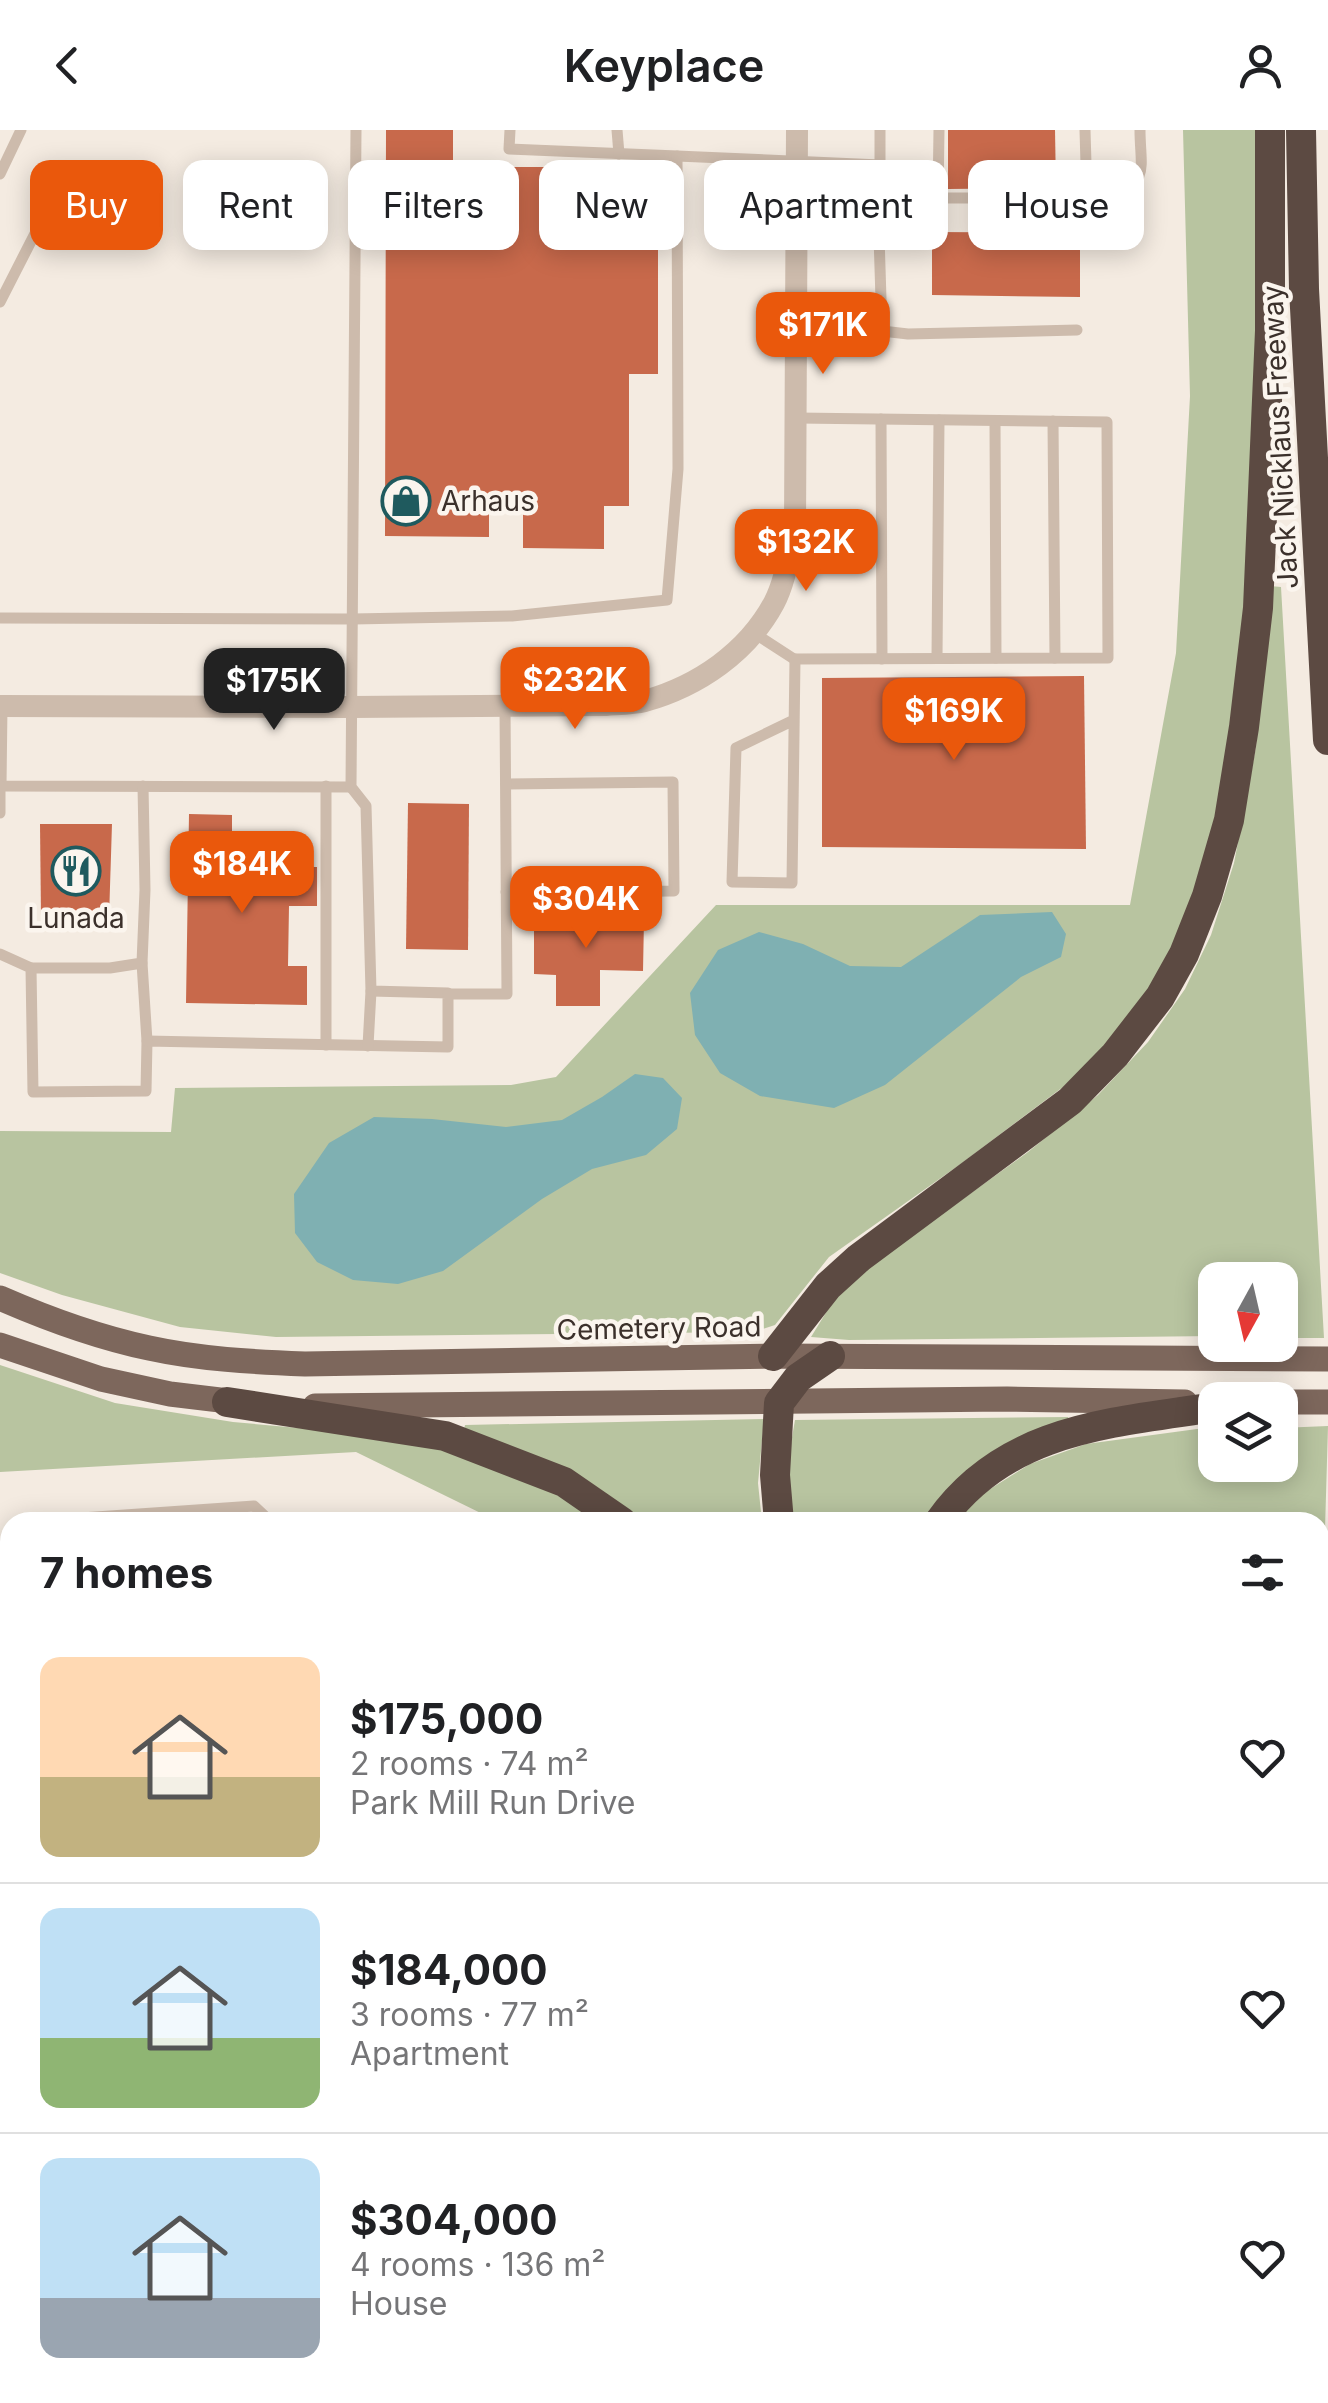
<!DOCTYPE html>
<meta charset="utf-8">
<style>
:root{--surface:#fff;--page:#f2f2f2;--text:#202124;--muted:#757577;--line:#e0e0e0;--accent:#ea580c}
body{margin:0;font-family:Inter,sans-serif;background:var(--page);color:var(--text);height:100vh;display:flex;flex-direction:column;font-size:38px;white-space:nowrap}
*{box-sizing:border-box;margin:0}
p{font-size:32px;color:var(--muted)}
.icon{flex:none;width:55px;height:55px;fill:none;stroke:currentColor;stroke-width:2;stroke-linecap:round;stroke-linejoin:round}
.map{position:relative;flex:1;overflow:hidden}
.panel{position:absolute;left:0px;top:1382px;width:1330px;height:892px;display:flex;flex-direction:column;background:var(--surface);border-radius:30px 30px 0 0;box-shadow:0 5px 25px #0003}
.panel>*{flex:none}
.hud{position:absolute;left:30px;top:30px;width:1270px;height:90px;display:flex;gap:20px}
.needle{width:65px;rotate:188deg}
.tools{position:absolute;left:1198px;top:1132px;display:grid;gap:20px}
.tools a{display:grid;place-items:center;width:100px;height:100px;border-radius:20px;background:var(--surface);box-shadow:0 5px 25px #0003;font-size:50px}
.price{position:absolute;translate:-50% -85px;padding:0 22px;border-radius:20px;background:var(--accent);color:#fff;font-size:32px;line-height:65px;filter:drop-shadow(0 2px 5px #0008)}
.price::after{content:'';position:absolute;left:50%;top:60px;width:30px;height:22px;margin-left:-15px;background:inherit;clip-path:polygon(0 0,100% 0,50% 100%)}
.price.active{background:#222;color:#fff}
ul{padding:0;list-style:none}
li{display:flex;align-items:center;gap:30px;height:250px;padding:0 40px}
li+li{border-top:2px solid var(--line)}
li span{display:grid;place-items:center;flex:none;width:280px;height:200px;border-radius:20px;color:#555}
li>.icon{margin-inline-start:auto}
span .icon{width:120px;height:120px;fill:#fffc;stroke-width:1}
li b{font-size:42px}
h2{display:flex;justify-content:space-between;align-items:center;height:120px;padding:0 40px;font-size:42px}
.pill{padding:0 35px;border-radius:20px;background:var(--surface);box-shadow:0 5px 25px #0003;font-size:35px;line-height:90px}
.pill.active{background:var(--accent);color:#fff}
header{display:flex;justify-content:space-between;align-items:center;height:130px;padding:0 40px;background:var(--surface);font-size:45px;font-weight:600}
.map>svg:first-child{display:block}
</style>
<header><svg class="icon" aria-label="back" viewBox="0 0 24 24"><path d="M15 5l-7 7 7 7"/></svg>Keyplace<svg class="icon" aria-label="person" viewBox="0 0 24 24"><circle cx="12" cy="8" r="4"/><path d="M4 21q1-7 8-7t8 7"/></svg></header>
<div class="map">
<svg width="1328" height="2273" viewBox="0 0 1328 2273">
<rect width="100%" height="100%" fill="#f4ebe1"/>
<g fill="#b8c4a0">
<path d="M 1183,0 L 1255,0 L 1257,212 L 1243,490 L 1217,696 L 1192,768 L 1160,844 L 1110,912 L 1063,957 L 962,1033 L 829,1127 L 775,1195 L 754,1202 L 276,1207 L 180,1197 L 62,1165 L 0,1143 L 0,1001 L 171,1002 L 175,958 L 511,955 L 556,947 L 716,775 L 1130,775 L 1176,523 L 1190,266 Z"/>
<path d="M 1270,456 L 1281,457 L 1324,1208 L 1280,1208 L 1280,1150 L 1215,1150 L 1215,1206 L 849,1210 L 811,1207 L 835,1168 L 868,1137 L 1028,1022 L 1098,965 L 1148,912 L 1185,859 L 1211,805 L 1234,733 L 1256,617 Z"/>
<path d="M 0,1235 L 115,1273 L 233,1292 L 410,1308 L 489,1332 L 576,1373 L 603,1392 L 499,1392 L 356,1322 L 0,1342 Z"/>
<path d="M 1068,1287 L 1071,1294 L 926,1392 L 787,1392 L 786,1342 L 795,1290 Z"/>
<path d="M 764,1289 L 758,1353 L 762,1392 L 643,1392 L 633,1383 L 464,1300 L 465,1295 Z"/>
<path d="M 1328,1296 L 1324,1434 L 1320,1471 L 1320,1392 L 956,1392 L 979,1366 L 1030,1334 L 1086,1314 L 1197,1299 L 1215,1298 L 1215,1335 L 1280,1335 L 1280,1298 Z"/>
<path d="M 1328,1571 L 1328,2158 L 1320,2146 L 1320,1595 Z"/>
<path d="M 0,2061 L 10,2074 L 10,2265 L 54,2265 L 43,2273 L 0,2273 Z"/>
<path d="M 1320,2199 L 1328,2212 L 1328,2273 L 1279,2273 L 1277,2265 L 1320,2265 Z"/>
<path d="M 372,2265 L 522,2265 L 520,2273 L 380,2273 Z"/>
</g>
<g fill="#7fb0b2">
<path d="M 1052,782 L 1066,804 L 1061,827 L 1021,847 L 885,955 L 834,978 L 760,966 L 720,943 L 695,905 L 690,863 L 718,820 L 759,802 L 803,814 L 850,836 L 901,837 L 980,785 Z"/>
<path d="M 635,944 L 663,948 L 682,968 L 677,999 L 646,1025 L 592,1039 L 542,1069 L 443,1141 L 398,1154 L 353,1150 L 317,1132 L 295,1103 L 294,1064 L 329,1013 L 374,987 L 432,989 L 506,997 L 562,990 L 602,967 Z"/>
</g>
<g fill="#c8694b">
<path d="M 386,0 L 453,0 L 453,37 L 658,37 L 658,244 L 629,244 L 629,376 L 604,376 L 604,419 L 523,418 L 523,377 L 489,377 L 489,407 L 385,406 Z"/>
<path d="M 948,0 L 1055,0 L 1056,58 L 948,59 Z"/>
<path d="M 932,102 L 1080,103 L 1080,167 L 932,165 Z"/>
<path d="M 1084,546 L 1086,719 L 822,717 L 822,548 Z"/>
<path d="M 408,673 L 469,674 L 468,820 L 406,819 Z"/>
<path d="M 189,684 L 232,685 L 232,705 L 287,706 L 287,737 L 317,737 L 317,776 L 289,776 L 288,836 L 307,836 L 307,875 L 186,873 Z"/>
<path d="M 40,694 L 112,694 L 109,788 L 41,787 Z"/>
<path d="M 562,774 L 604,775 L 604,789 L 644,789 L 643,841 L 600,840 L 600,876 L 556,876 L 556,845 L 534,844 L 534,791 L 562,791 Z"/>
</g>
<g fill="none" stroke-linecap="round" stroke-linejoin="round">
<g stroke="#cdbbac" stroke-width="11">
<path d="M 510,0 L 509,19 L 677,26"/>
<path d="M 617,0 L 619,24"/>
<path d="M 1085,0 L 1087,68"/>
<path d="M 0,44 L 21,0"/>
<path d="M 938,68 L 1114,68 C 1150,50 1140,36 1140,0"/>
<path d="M 878,74 L 938,68 L 939,0"/>
<path d="M 0,172 L 47,80 L 139,82"/>
<path d="M 882,201 L 908,204 L 1077,200"/>
<path d="M 797,205 L 882,201 L 878,74 L 880,35"/>
<path d="M 881,289 L 882,529"/>
<path d="M 995,291 L 996,528"/>
<path d="M 1053,291 L 1055,528"/>
<path d="M 0,488 L 353,489 L 512,486 L 667,470 L 678,339 L 677,26 L 880,35 L 880,0"/>
<path d="M 754,503 L 794,529 L 1108,528 L 1107,292 L 797,288"/>
<path d="M 937,528 L 939,290"/>
<path d="M 2,576 L 1,656 L 351,657"/>
<path d="M 794,590 L 736,618 L 732,752 L 792,753 L 795,529"/>
<path d="M 506,654 L 673,652 L 674,761 L 506,762"/>
<path d="M 0,656 L 0,683"/>
<path d="M 326,656 L 326,915"/>
<path d="M 0,824 L 31,838 L 33,962 L 146,961 L 147,911 L 448,917 L 448,863 L 371,861 L 366,676 L 351,657 L 356,0"/>
<path d="M 142,833 L 147,911"/>
<path d="M 31,838 L 110,838 L 142,833 L 145,760 L 143,656"/>
<path d="M 448,864 L 507,864 L 505,576"/>
<path d="M 368,916 L 371,861"/>
<path d="M 24,1392 L 254,1376 L 271,1392"/>
<path d="M 0,1545 L 10,1543"/>
<path d="M 0,1609 L 10,1606"/>
<path d="M 0,1629 L 10,1652"/>
<path d="M 0,1666 L 10,1662"/>
<path d="M 0,1744 L 10,1759"/>
<path d="M 587,2265 L 644,2272 L 692,2273"/>
<path d="M 828,2265 L 835,2273"/>
<path d="M 554,2273 L 558,2265"/>
<path d="M 841,2273 L 849,2265"/>
<path d="M 924,2273 L 932,2265"/>
</g>
<path stroke="#cdbbac" stroke-width="22" d="M 0,576 L 352,577 L 606,575 C 618,574 632,574 645,571 C 698,556 747,523 774,473 C 786,450 789,422 795,397 L 797,0"/>
<g stroke="#a18a7d" stroke-width="25">
<path d="M 0,1903 L 10,1914"/>
<path d="M 0,2021 L 10,2035"/>
<path d="M 191,2265 L 197,2273"/>
<path d="M 328,2265 L 335,2273"/>
</g>
<g stroke="#7d675c" stroke-width="25">
<path d="M 0,1168 C 48,1189 97,1207 149,1218 C 199,1229 253,1232 305,1234 L 773,1226 L 1328,1229"/>
<path d="M 0,1215 L 101,1249 L 170,1264 L 245,1273"/>
<path d="M 1280,1272 L 1328,1272"/>
<path d="M 315,1276 L 1007,1269 L 1185,1272"/>
</g>
<g stroke="#5c4a42" stroke-width="30">
<path d="M 1301,0 L 1304,159 L 1328,610"/>
<path d="M 773,1226 L 828,1156 L 859,1128 L 1070,971 L 1115,925 L 1160,867 L 1184,824 L 1207,766 L 1229,690 L 1244,597 L 1258,478 L 1270,201 L 1270,0"/>
<path d="M 227,1272 L 445,1306 L 564,1352 L 622,1392"/>
<path d="M 779,1392 L 775,1345 L 779,1273 L 798,1248 L 830,1226"/>
<path d="M 939,1392 C 1005,1298 1111,1293 1215,1277"/>
<path d="M 1320,1563 L 1328,1530"/>
<path d="M 1320,2164 L 1328,2177"/>
</g>
</g>
<defs>
<g id="shop-ring" transform="scale(2.5)"><circle r="9.5" fill="#fbf5ee" stroke="#1f5a5e" stroke-width="1.5"/><path d="M-5-2.5h2.3a2.7 3.5 0 0 1 5.4 0H5L5.5 6h-11ZM-1.5-2.5h3a1.5 2.3 0 0 0-3 0Z" fill="#1f5a5e"/></g>
<g id="restaurant-ring" transform="scale(2.5)"><circle r="9.5" fill="#fbf5ee" stroke="#1f5a5e" stroke-width="1.5"/><path d="M-5-6h1v4h1v-4h1v4h1v-4h1v5L-1.5 .5V6h-2V.5L-5-1ZM5-6V6H3V1.5H1.5Q1.5-4 5-6Z" fill="#1f5a5e"/></g>
</defs>
<g fill-rule="evenodd">
<use href="#shop-ring" x="406" y="371"/>
<use href="#restaurant-ring" x="76" y="741"/>
</g>
<g text-anchor="middle" dominant-baseline="central" stroke-width="9" stroke-linejoin="round" paint-order="stroke">
<g font-size="28" fill="#3b302b" stroke="#fbf5ee">
<text transform="translate(1280 307) rotate(-93)">Jack Nicklaus Freeway</text>
<text transform="translate(659 1198) rotate(-1)">Cemetery Road</text>
</g>
<g font-size="28" fill="#3b302b" stroke="#fbf5ee" text-anchor="start">
<text x="441" y="371">Arhaus</text>
<text x="76" y="788" text-anchor="middle">Lunada</text>
</g>
</g>
</svg>
<div class="tools">
<a><svg class="needle" viewBox="-14 -14 28 28"><path d="M0-13l5 13h-10z" fill="#e53935"/><path d="M0 13l5-13h-10z" fill="#757577"/></svg></a>
<a><svg class="icon" aria-label="layers" viewBox="0 0 24 24"><path d="M12 4l9 5-9 5-9-5zM3 14l9 5 9-5"/></svg></a>
</div>
<b class="price" style="left:823px;top:247px">$171K</b>
<b class="price" style="left:806px;top:464px">$132K</b>
<b class="price" style="left:575px;top:602px">$232K</b>
<b class="price active" style="left:274px;top:603px">$175K</b>
<b class="price" style="left:954px;top:633px">$169K</b>
<b class="price" style="left:242px;top:786px">$184K</b>
<b class="price" style="left:586px;top:821px">$304K</b>
<div class="hud">
<a class="pill active">Buy</a>
<a class="pill">Rent</a>
<a class="pill">Filters</a>
<a class="pill">New</a>
<a class="pill">Apartment</a>
<a class="pill">House</a>
</div>
<section class="panel">
<h2>7 homes<svg class="icon" aria-label="filters" viewBox="0 0 24 24"><path d="M4 7h16M4 17h16"/><circle cx="9" cy="7" r="2"/><circle cx="15" cy="17" r="2"/></svg></h2>
<ul>
<li><span style="background:linear-gradient(#ffd9b3 60%,#c2b280 0)"><svg class="icon" aria-label="home" viewBox="0 0 24 24"><path d="M3 11l9-7 9 7M6 9v11h12V9"/></svg></span><div><b>$175,000</b><p>2 rooms · 74 m²</p><p>Park Mill Run Drive</p></div><svg class="icon" aria-label="heart" viewBox="0 0 24 24"><path d="M12 20l-8-8c-3-5 5-10 8-4 3-6 11-1 8 4z"/></svg></li>
<li><span style="background:linear-gradient(#bfe0f5 65%,#8fb573 0)"><svg class="icon" aria-label="home" viewBox="0 0 24 24"><path d="M3 11l9-7 9 7M6 9v11h12V9"/></svg></span><div><b>$184,000</b><p>3 rooms · 77 m²</p><p>Apartment</p></div><svg class="icon" aria-label="heart" viewBox="0 0 24 24"><path d="M12 20l-8-8c-3-5 5-10 8-4 3-6 11-1 8 4z"/></svg></li>
<li><span style="background:linear-gradient(#bfe0f5 70%,#9aa5b1 0)"><svg class="icon" aria-label="home" viewBox="0 0 24 24"><path d="M3 11l9-7 9 7M6 9v11h12V9"/></svg></span><div><b>$304,000</b><p>4 rooms · 136 m²</p><p>House</p></div><svg class="icon" aria-label="heart" viewBox="0 0 24 24"><path d="M12 20l-8-8c-3-5 5-10 8-4 3-6 11-1 8 4z"/></svg></li>
</ul>
</section>
</div>
